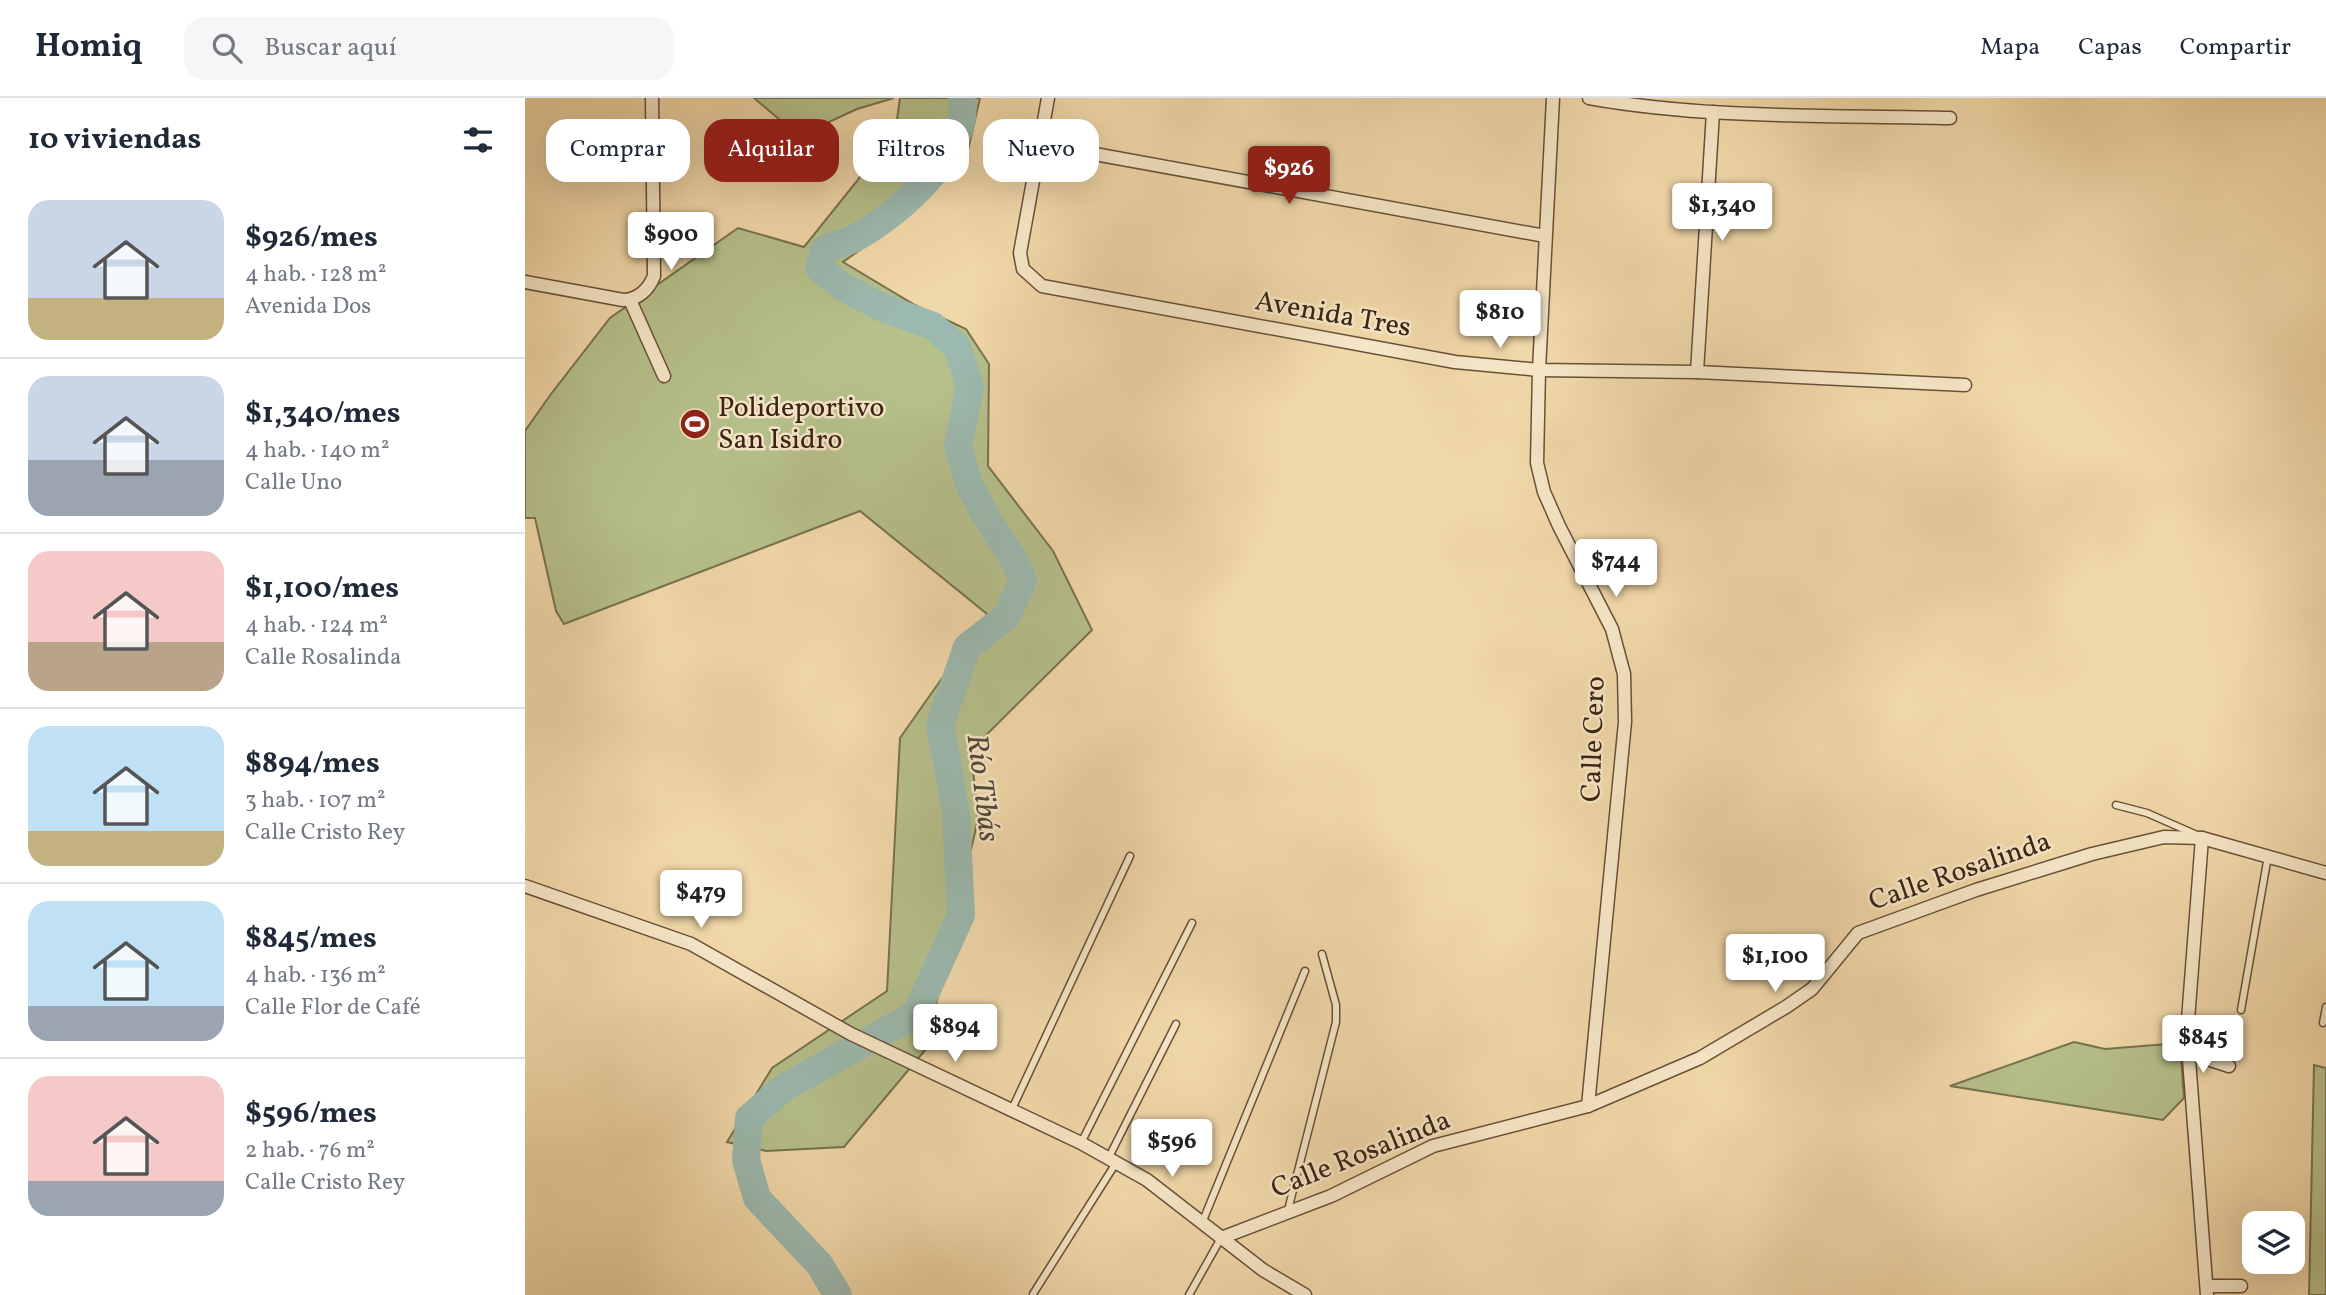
<!DOCTYPE html>
<html lang="es">
<meta charset="utf-8">
<style>
:root{--surface:#fff;--page:#f6f6f7;--text:#1f2937;--muted:#747a83;--line:#e0e1e3;--accent:#8f2418}
body{margin:0;font-family:Vollkorn,serif;background:var(--page);color:var(--text);height:100vh;display:flex;flex-direction:column;font-size:26px;white-space:nowrap}
*{box-sizing:border-box;margin:0}
p{font-size:23px;color:var(--muted)}
.icon{flex:none;width:38px;height:38px;fill:none;stroke:currentColor;stroke-width:2;stroke-linecap:round;stroke-linejoin:round}
.map{position:relative;flex:1;overflow:hidden}
.panel{display:flex;flex-direction:column;background:var(--surface);width:525px}
.panel>*{flex:none}
.hud{position:absolute;left:21px;top:21px;width:665px;height:63px;display:flex;gap:14px}
.fabs{position:absolute;left:1717px;top:1113px;display:grid;gap:14px}
.fabs a{display:grid;place-items:center;width:63px;height:63px;border-radius:14px;background:var(--surface);box-shadow:0 7px 28px #0002;font-size:35px}
.price{position:absolute;translate:-50% -60px;padding:0 16px;border-radius:7px;background:#fff;color:#222;font-size:23px;line-height:46px;filter:drop-shadow(0 2px 4px #0008)}
.price::after{content:'';position:absolute;left:50%;top:42px;width:21px;height:16px;margin-left:-10px;background:inherit;clip-path:polygon(0 0,100% 0,50% 100%)}
.price.active{background:var(--accent);color:#fff}
ul{padding:0;list-style:none}
li{display:flex;align-items:center;gap:21px;height:175px;padding:0 28px}
li+li{border-top:2px solid var(--line)}
li span{display:grid;place-items:center;flex:none;width:196px;height:140px;border-radius:21px;color:#555}
li>.icon{margin-inline-start:auto}
span .icon{width:84px;height:84px;fill:#fffc;stroke-width:1}
li b{font-size:30px}
h2{display:flex;justify-content:space-between;align-items:center;height:84px;padding:0 28px;font-size:30px}
.pill{padding:0 24px;border-radius:21px;background:var(--surface);box-shadow:0 7px 28px #0002;font-size:24px;line-height:63px}
.pill.active{background:var(--accent);color:#fff}
header{display:flex;align-items:center;gap:42px;box-sizing:border-box;height:98px;padding:0 35px;background:var(--surface);border-bottom:2px solid var(--line)}
header strong{font-size:33px}
nav{display:flex;gap:38px;margin-inline-start:auto;font-size:24px}
.search{width:490px;height:63px;background:var(--page);display:flex;align-items:center;gap:18px;box-sizing:border-box;padding:0 24px;border-radius:21px;color:var(--muted);font-size:26px}
main{display:flex;flex:1;min-height:0}
.map>svg:first-child{display:block}
</style>
<header>
<strong>Homiq</strong>
<div class="search"><svg class="icon" aria-label="search" viewBox="0 0 24 24"><circle cx="10" cy="10" r="6"/><path d="M15 15l6 6"/></svg>Buscar aquí</div>
<nav><a>Mapa</a><a>Capas</a><a>Compartir</a></nav>
</header>
<main>
<section class="panel">
<h2>10 viviendas<svg class="icon" aria-label="filters" viewBox="0 0 24 24"><path d="M4 7h16M4 17h16"/><circle cx="9" cy="7" r="2"/><circle cx="15" cy="17" r="2"/></svg></h2>
<ul>
<li><span style="background:linear-gradient(#c9d6e8 70%,#c2b280 0)"><svg class="icon" aria-label="home" viewBox="0 0 24 24"><path d="M3 11l9-7 9 7M6 9v11h12V9"/></svg></span><div><b>$926/mes</b><p>4 hab. · 128 m²</p><p>Avenida Dos</p></div></li>
<li><span style="background:linear-gradient(#c9d6e8 60%,#9aa5b1 0)"><svg class="icon" aria-label="home" viewBox="0 0 24 24"><path d="M3 11l9-7 9 7M6 9v11h12V9"/></svg></span><div><b>$1,340/mes</b><p>4 hab. · 140 m²</p><p>Calle Uno</p></div></li>
<li><span style="background:linear-gradient(#f6c9c9 65%,#b9a48a 0)"><svg class="icon" aria-label="home" viewBox="0 0 24 24"><path d="M3 11l9-7 9 7M6 9v11h12V9"/></svg></span><div><b>$1,100/mes</b><p>4 hab. · 124 m²</p><p>Calle Rosalinda</p></div></li>
<li><span style="background:linear-gradient(#bfe0f5 75%,#c2b280 0)"><svg class="icon" aria-label="home" viewBox="0 0 24 24"><path d="M3 11l9-7 9 7M6 9v11h12V9"/></svg></span><div><b>$894/mes</b><p>3 hab. · 107 m²</p><p>Calle Cristo Rey</p></div></li>
<li><span style="background:linear-gradient(#bfe0f5 75%,#9aa5b1 0)"><svg class="icon" aria-label="home" viewBox="0 0 24 24"><path d="M3 11l9-7 9 7M6 9v11h12V9"/></svg></span><div><b>$845/mes</b><p>4 hab. · 136 m²</p><p>Calle Flor de Café</p></div></li>
<li><span style="background:linear-gradient(#f6c9c9 75%,#9aa5b1 0)"><svg class="icon" aria-label="home" viewBox="0 0 24 24"><path d="M3 11l9-7 9 7M6 9v11h12V9"/></svg></span><div><b>$596/mes</b><p>2 hab. · 76 m²</p><p>Calle Cristo Rey</p></div></li>
</ul>
</section>
<div class="map">
<svg width="1801" height="1197" viewBox="0 0 1801 1197">
<rect width="100%" height="100%" fill="#f1d8a9"/>
<filter id="stains"><feTurbulence type="fractalNoise" baseFrequency=".00286" numOctaves="4"/><feColorMatrix values="0 0 0 0 .2 0 0 0 0 .09 0 0 0 0 .02 0 0 0 .5 -.17"/></filter>
<radialGradient id="worn" r=".72"><stop offset=".6" stop-color="#630" stop-opacity="0"/><stop offset="1" stop-color="#630" stop-opacity=".3"/></radialGradient>
<g fill="#b6c08b" stroke="#78724f" stroke-width="2">
<path d="M 229,0 L 369,0 L 332,11 L 274,38 Z"/>
<path d="M 375,0 L 455,0 L 443,52 L 387,115 L 318,164 L 390,207 L 441,231 L 464,266 L 463,368 L 528,453 L 567,532 L 446,652 L 453,721 L 401,951 L 319,1049 L 241,1053 L 202,1044 L 247,970 L 362,893 L 375,640 L 462,516 L 335,413 L 39,526 L 31,513 L 10,420 L 0,420 L 0,333 L 26,296 L 85,220 L 213,130 L 279,149 L 332,83 L 371,29 Z"/>
<path d="M 1549,944 L 1580,951 L 1655,945 L 1659,1000 L 1638,1022 L 1425,988 Z"/>
<path d="M 1789,967 L 1801,970 L 1801,1197 L 1784,1197 Z"/>
</g>
<g fill="none" stroke-linecap="round" stroke-linejoin="round">
<path stroke="#9cb9af" stroke-width="28" d="M 313,1197 L 294,1166 L 232,1100 L 221,1062 L 224,1020 L 260,989 L 391,916 L 436,817 L 431,714 L 415,627 L 442,549 L 482,518 L 498,482 L 489,462 L 460,417 L 445,388 L 433,349 L 445,289 L 432,249 L 408,228 L 356,209 L 318,189 L 294,170 L 300,151 C 309,147 321,145 330,140 C 373,117 446,53 437,0"/>
<g stroke="#685038" stroke-width="9">
<g id="service">
<path d="M 1591,707 L 1622,715 L 1672,737"/>
<path d="M 1716,912 L 1743,758"/>
<path d="M 1798,925 L 1801,909"/>
<path d="M 487,1011 L 605,758"/>
<path d="M 556,1045 L 667,825"/>
<path d="M 584,1059 L 651,926"/>
<path d="M 763,1112 L 811,924 L 811,907 L 797,856"/>
<path d="M 677,1125 L 780,873"/>
<path d="M 508,1196 L 591,1065"/>
<path d="M 664,1197 L 696,1140"/>
</g>
</g>
<g stroke="#685038" stroke-width="15">
<g id="minor">
<path d="M 523,0 L 495,155 L 498,171 L 517,188 L 930,264 L 1014,272 L 1172,274 L 1440,287"/>
<path d="M 1028,0 L 1014,272 L 1012,365 L 1019,394 L 1034,428 L 1087,531 L 1099,576 L 1100,624 L 1063,1008"/>
<path d="M 1064,0 C 1182,21 1305,17 1425,20"/>
<path d="M 515,46 L 1020,138"/>
<path d="M 0,184 L 98,202 C 113,202 124,191 129,178 L 127,0"/>
<path d="M 105,202 L 139,278"/>
<path d="M 1172,274 L 1188,14"/>
<path d="M 1677,740 L 1662,935 L 1682,1197"/>
<path d="M 0,788 L 166,846 L 326,936 L 556,1045 L 622,1082 L 738,1172 L 780,1197"/>
<path d="M 1664,955 L 1704,968"/>
<path d="M 696,1140 L 806,1098 L 908,1048 L 1063,1008 L 1175,960 L 1261,909 L 1287,891 L 1333,835 L 1451,792 L 1567,756 L 1639,739 L 1677,740 L 1801,775"/>
<path d="M 1682,1188 L 1716,1188"/>
</g>
</g>
<use href="#service" stroke="#f6e6c7" stroke-width="6"/>
<use href="#minor" stroke="#f6e6c7" stroke-width="12"/>
</g>
<defs>
<g id="stadium-disc" transform="scale(1.575)"><circle r="9.5" fill="#8f2418" stroke="#f6e6c7"/><path d="M0-5a6.5 5 0 1 0 0 10a6.5 5 0 1 0 0-10ZM-3.5-1.8h7v3.6h-7Z" fill="#fff"/></g>
</defs>
<g fill-rule="evenodd">
<use href="#stadium-disc" x="170" y="326"/>
</g>
<g text-anchor="middle" dominant-baseline="central" stroke-width="5" stroke-linejoin="round" paint-order="stroke">
<g font-size="28" fill="#3a2313" stroke="#f6e6c7">
<text transform="translate(808 217) rotate(10)">Avenida Tres</text>
<text transform="translate(1069 641) rotate(-88)">Calle Cero</text>
<text transform="translate(1435 774) rotate(-19)">Calle Rosalinda</text>
<text transform="translate(836 1057) rotate(-22)">Calle Rosalinda</text>
</g>
<g font-size="28" fill="#3a2313" stroke="#f6e6c7" text-anchor="start">
<text x="193" y="310">Polideportivo<tspan x="193" dy="32">San Isidro</tspan></text>
</g>
<g font-size="30" font-style="italic" fill="#52483a" stroke="#f6e6c7">
<text transform="translate(457 690) rotate(83)">Río Tibás</text>
</g>
</g>
<rect width="100%" height="100%" filter="url(#stains)"/>
<rect width="100%" height="100%" fill="url(#worn)"/>
</svg>
<div class="fabs">
<a><svg class="icon" aria-label="layers" viewBox="0 0 24 24"><path d="M12 4l9 5-9 5-9-5zM3 14l9 5 9-5"/></svg></a>
</div>
<b class="price active" style="left:764px;top:108px">$926</b>
<b class="price" style="left:1197px;top:145px">$1,340</b>
<b class="price" style="left:146px;top:174px">$900</b>
<b class="price" style="left:975px;top:252px">$810</b>
<b class="price" style="left:1091px;top:501px">$744</b>
<b class="price" style="left:176px;top:832px">$479</b>
<b class="price" style="left:1250px;top:896px">$1,100</b>
<b class="price" style="left:430px;top:966px">$894</b>
<b class="price" style="left:1678px;top:977px">$845</b>
<b class="price" style="left:647px;top:1081px">$596</b>
<div class="hud">
<a class="pill">Comprar</a>
<a class="pill active">Alquilar</a>
<a class="pill">Filtros</a>
<a class="pill">Nuevo</a>
</div>
</div>
</main>
